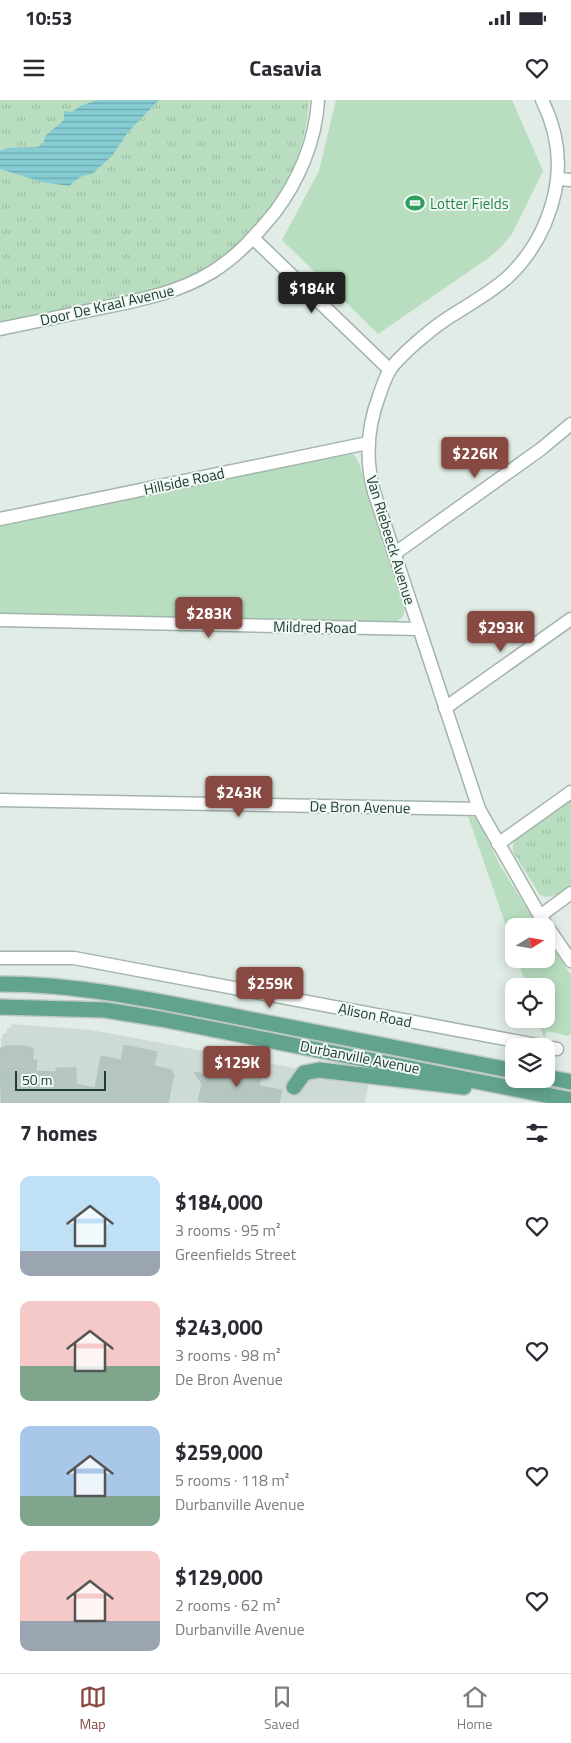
<!DOCTYPE html>
<meta charset="utf-8">
<style>
:root{--surface:#fff;--page:#f2f2f3;--text:#2b2b33;--muted:#7c7c81;--line:#e1e1e2;--accent:#874941}
body{margin:0;font-family:"Titillium Web",sans-serif;background:var(--page);color:var(--text);height:100vh;display:flex;flex-direction:column;font-size:19px;white-space:nowrap}
*{box-sizing:border-box;margin:0}
p{font-size:16px;color:var(--muted)}
.icon{flex:none;width:28px;height:28px;fill:none;stroke:currentColor;stroke-width:2;stroke-linecap:round;stroke-linejoin:round}
.map{position:relative;height:1003px;overflow:hidden}
.side{display:flex;flex-direction:column;background:var(--surface);flex:1}
.side>*{flex:none}
.needle{width:32px;rotate:79deg}
.tools{position:absolute;left:505px;top:818px;display:grid;gap:10px}
.tools a{display:grid;place-items:center;width:50px;height:50px;border-radius:10px;background:var(--surface);box-shadow:0 2px 12px #0003;font-size:25px}
.scale{position:absolute;left:15px;bottom:12px;width:91px;box-sizing:border-box;padding-left:5px;border:2px solid #203d33;border-top:0;font-size:14px;line-height:18px;white-space:nowrap;color:#203d33;-webkit-text-stroke:4px #f0f8f4;paint-order:stroke}
.price{position:absolute;translate:-50% -42px;padding:0 11px;border-radius:5px;background:var(--accent);color:#fff;font-size:16px;line-height:32px;filter:drop-shadow(0 1px 2px #0008)}
.price::after{content:'';position:absolute;left:50%;top:30px;width:15px;height:11px;margin-left:-8px;background:inherit;clip-path:polygon(0 0,100% 0,50% 100%)}
.price.current{background:#222;color:#fff}
ul{padding:0;list-style:none}
li{display:flex;align-items:center;gap:15px;height:125px;padding:0 20px}
li span{display:grid;place-items:center;flex:none;width:140px;height:100px;border-radius:10px;color:#555}
li>.icon{margin-inline-start:auto}
span .icon{width:60px;height:60px;fill:#fffc;stroke-width:1}
li b{font-size:21px}
h2{display:flex;justify-content:space-between;align-items:center;height:60px;padding:0 20px;font-size:21px}
.status{display:flex;justify-content:space-between;align-items:center;height:35px;padding:0 25px;background:var(--surface);direction:ltr}
.status svg{height:14px;fill:currentColor}
header{display:flex;justify-content:space-between;align-items:center;height:65px;padding:0 20px;background:var(--surface);font-size:22px;font-weight:700}
.menu{display:flex;justify-content:space-around;align-items:center;height:70px;border-top:1px solid var(--line);background:var(--surface);font-size:14px;color:var(--muted)}
.menu a{display:grid;justify-items:center;gap:2px}
.menu .current{color:var(--accent)}
.map>svg:first-child{display:block}
</style>
<div class="status"><b>10:53</b><svg viewBox="0 0 49 12"><path d="M0 12V9h3v3zM5 12V6h3v6zM10 12V3h3v9zM15 12V0h3v12zM26 1h20v11H26zM47 4h2v5h-2z"/></svg></div>
<header><svg class="icon" aria-label="menu" viewBox="0 0 24 24"><path d="M4 6h16M4 12h16M4 18h16"/></svg>Casavia<svg class="icon" aria-label="heart" viewBox="0 0 24 24"><path d="M12 20l-8-8c-3-5 5-10 8-4 3-6 11-1 8 4z"/></svg></header>
<div class="map">
<svg width="571" height="1003" viewBox="0 0 571 1003">
<defs>
<pattern id="park-tufts" width="24" height="20" patternUnits="userSpaceOnUse" patternTransform="scale(1.25)"><rect width="24" height="20" fill="#b8debf"/><path d="M3 7l-1-3M5 7V3M7 7l1-3M15 17l-1-3M17 17v-4M19 17l1-3" fill="none" stroke="#9ebfa5"/></pattern>
<pattern id="water-rules" width="6" height="5" patternUnits="userSpaceOnUse" patternTransform="scale(1.25)"><rect width="6" height="5" fill="#85cdd3"/><path d="M0 2.5h6" fill="none" stroke="#6ca8ac"/></pattern>
</defs>
<rect width="100%" height="100%" fill="#e0ece5"/>
<path fill="#cedbd4" d="M 12,924 L 91,930 L 369,982 L 365,1003 L 153,1003 L 76,984 L 76,968 L 56,968 L 56,972 L 47,971 L 46,983 L 28,1003 L 1,1003 L 1,939 L 4,933 L 7,933 L 7,928 L 11,928 Z"/>
<g fill="#b8debf">
<path d="M 336,0 L 512,0 L 543,71 L 512,134 L 499,149 L 487,159 L 378,234 L 282,140 L 319,71 Z"/>
<path d="M 345,353 L 354,355 L 359,363 L 377,424 L 405,508 L 403,517 L 396,522 L 0,514 L 0,425 Z"/>
<path d="M 468,716 L 476,718 L 479,723 L 501,767 L 538,826 L 514,826 L 514,849 Z"/>
<path d="M 546,838 L 571,875 L 571,934 L 568,936 L 547,931 L 544,938 L 538,919 L 546,919 L 546,886 L 527,886 L 517,859 L 546,859 Z"/>
</g>
<g fill="url(#park-tufts)">
<path d="M 0,0 L 309,0 C 305,81 250,154 175,184 C 154,192 130,195 108,200 C 72,207 36,215 0,222 Z"/>
<path d="M 571,699 L 571,785 C 562,791 551,801 540,795 L 513,752 L 513,744 L 517,738 Z"/>
</g>
<path fill="url(#water-rules)" d="M 98,0 L 159,0 L 128,32 L 112,56 L 92,74 L 80,77 L 69,86 L 42,82 L 0,69 L 0,51 L 7,48 L 38,47 L 44,42 L 45,36 L 64,20 L 64,11 L 72,12 L 80,6 Z"/>
<g fill="#b5c6be" stroke="#b2c5bc">
<path d="M 124,945 L 157,952 L 154,966 L 172,970 L 172,974 L 174,974 L 168,1003 L 1,1003 L 0,948 L 3,948 L 4,946 L 23,946 L 33,948 L 33,960 L 37,960 L 36,971 L 56,972 L 56,968 L 76,968 L 76,984 L 95,988 L 101,956 L 121,960 Z"/>
<path d="M 229,965 L 262,972 L 259,986 L 282,990 L 279,1003 L 210,1003 L 198,1001 L 202,984 L 194,972 L 226,979 Z"/>
</g>
<g fill="none" stroke-linecap="round" stroke-linejoin="round">
<g stroke="#a3b4ac" stroke-width="15">
<g id="minor">
<path d="M 542,0 C 557,30 562,59 555,92 C 548,124 532,154 508,177 C 489,194 466,206 445,220 C 430,230 399,256 389,271 C 385,279 382,287 379,296 C 367,328 365,359 374,392 L 479,709 L 540,816 L 571,861"/>
<path d="M 558,79 L 571,80"/>
<path d="M 253,138 L 390,270"/>
<path d="M 0,229 C 34,222 67,215 101,208 C 139,200 178,193 212,172 C 238,156 256,135 275,112 C 299,80 316,40 318,0"/>
<path d="M 0,419 L 368,343"/>
<path d="M 394,454 L 541,349 L 571,324"/>
<path d="M 0,520 L 419,529"/>
<path d="M 445,608 L 571,519"/>
<path d="M 0,700 L 479,709"/>
<path d="M 498,744 L 571,692"/>
<path d="M 540,816 L 571,793"/>
<path d="M 0,858 L 74,858 L 542,946"/>
<path d="M 546,947 L 557,949"/>
</g>
</g>
<g stroke="#c1c9c6" stroke-width="18">
<g id="primary">
<path d="M 0,884 C 82,884 163,902 243,918 C 333,935 423,953 514,971"/>
<path d="M 0,907 L 105,910 L 161,919 L 571,1000"/>
<path d="M 546,977 L 571,982"/>
<path d="M 294,987 L 304,973 L 319,970 L 464,987"/>
</g>
</g>
<use href="#minor" stroke="#fff" stroke-width="12"/>
<use href="#primary" stroke="#62a38e" stroke-width="15"/>
</g>
<defs>
<g id="stadium-bare" transform="scale(1.5)"><path d="M0-5a6.5 5 0 1 0 0 10a6.5 5 0 1 0 0-10ZM-3.5-1.8h7v3.6h-7Z" fill="#2e9e5b" stroke="#f0f8f4" stroke-width="2.5" paint-order="stroke"/></g>
</defs>
<g fill-rule="evenodd">
<use href="#stadium-bare" x="415" y="103"/>
</g>
<g text-anchor="middle" dominant-baseline="central" stroke-width="4" stroke-linejoin="round" paint-order="stroke">
<g font-size="15" fill="#27864d" stroke="#f0f8f4" text-anchor="start">
<text x="430" y="103">Lotter Fields</text>
</g>
<g font-size="15" fill="#203d33" stroke="#f0f8f4">
<text transform="translate(107 205) rotate(-13)">Door De Kraal Avenue</text>
<text transform="translate(184 381) rotate(-12)">Hillside Road</text>
<text transform="translate(391 440) rotate(73)">Van Riebeeck Avenue</text>
<text transform="translate(315 527) rotate(1)">Mildred Road</text>
<text transform="translate(360 707) rotate(1)">De Bron Avenue</text>
<text transform="translate(375 915) rotate(11)">Alison Road</text>
<text transform="translate(360 957) rotate(11)">Durbanville Avenue</text>
</g>
</g>
</svg>
<div class="tools">
<a><svg class="needle" viewBox="-14 -14 28 28"><path d="M0-13l5 13h-10z" fill="#e53935"/><path d="M0 13l5-13h-10z" fill="#7c7c81"/></svg></a>
<a><svg class="icon" aria-label="locate" viewBox="0 0 24 24"><circle cx="12" cy="12" r="6"/><path d="M12 2v4M12 18v4M2 12h4M18 12h4"/></svg></a>
<a><svg class="icon" aria-label="layers" viewBox="0 0 24 24"><path d="M12 4l9 5-9 5-9-5zM3 14l9 5 9-5"/></svg></a>
</div>
<div class="scale">50 m</div>
<b class="price current" style="left:312px;top:214px">$184K</b>
<b class="price" style="left:475px;top:379px">$226K</b>
<b class="price" style="left:209px;top:539px">$283K</b>
<b class="price" style="left:501px;top:553px">$293K</b>
<b class="price" style="left:239px;top:718px">$243K</b>
<b class="price" style="left:270px;top:909px">$259K</b>
<b class="price" style="left:237px;top:988px">$129K</b>
</div>
<section class="side">
<h2>7 homes<svg class="icon" aria-label="filters" viewBox="0 0 24 24"><path d="M4 7h16M4 17h16"/><circle cx="9" cy="7" r="2"/><circle cx="15" cy="17" r="2"/></svg></h2>
<ul>
<li><span style="background:linear-gradient(#bfe0f5 75%,#9aa5b1 0)"><svg class="icon" aria-label="home" viewBox="0 0 24 24"><path d="M3 11l9-7 9 7M6 9v11h12V9"/></svg></span><div><b>$184,000</b><p>3 rooms · 95 m²</p><p>Greenfields Street</p></div><svg class="icon" aria-label="heart" viewBox="0 0 24 24"><path d="M12 20l-8-8c-3-5 5-10 8-4 3-6 11-1 8 4z"/></svg></li>
<li><span style="background:linear-gradient(#f6c9c9 65%,#7fa58c 0)"><svg class="icon" aria-label="home" viewBox="0 0 24 24"><path d="M3 11l9-7 9 7M6 9v11h12V9"/></svg></span><div><b>$243,000</b><p>3 rooms · 98 m²</p><p>De Bron Avenue</p></div><svg class="icon" aria-label="heart" viewBox="0 0 24 24"><path d="M12 20l-8-8c-3-5 5-10 8-4 3-6 11-1 8 4z"/></svg></li>
<li><span style="background:linear-gradient(#a9c7e8 70%,#7fa58c 0)"><svg class="icon" aria-label="home" viewBox="0 0 24 24"><path d="M3 11l9-7 9 7M6 9v11h12V9"/></svg></span><div><b>$259,000</b><p>5 rooms · 118 m²</p><p>Durbanville Avenue</p></div><svg class="icon" aria-label="heart" viewBox="0 0 24 24"><path d="M12 20l-8-8c-3-5 5-10 8-4 3-6 11-1 8 4z"/></svg></li>
<li><span style="background:linear-gradient(#f6c9c9 70%,#9aa5b1 0)"><svg class="icon" aria-label="home" viewBox="0 0 24 24"><path d="M3 11l9-7 9 7M6 9v11h12V9"/></svg></span><div><b>$129,000</b><p>2 rooms · 62 m²</p><p>Durbanville Avenue</p></div><svg class="icon" aria-label="heart" viewBox="0 0 24 24"><path d="M12 20l-8-8c-3-5 5-10 8-4 3-6 11-1 8 4z"/></svg></li>
</ul>
</section>
<nav class="menu">
<a class="current"><svg class="icon" aria-label="map" viewBox="0 0 24 24"><path d="M3 6l6-2 6 2 6-2v14l-6 2-6-2-6 2zM9 4v14M15 6v14"/></svg>Map</a>
<a><svg class="icon" aria-label="saved" viewBox="0 0 24 24"><path d="M7 4h10v16l-5-4-5 4z"/></svg>Saved</a>
<a><svg class="icon" aria-label="home" viewBox="0 0 24 24"><path d="M3 11l9-7 9 7M6 9v11h12V9"/></svg>Home</a>
</nav>
